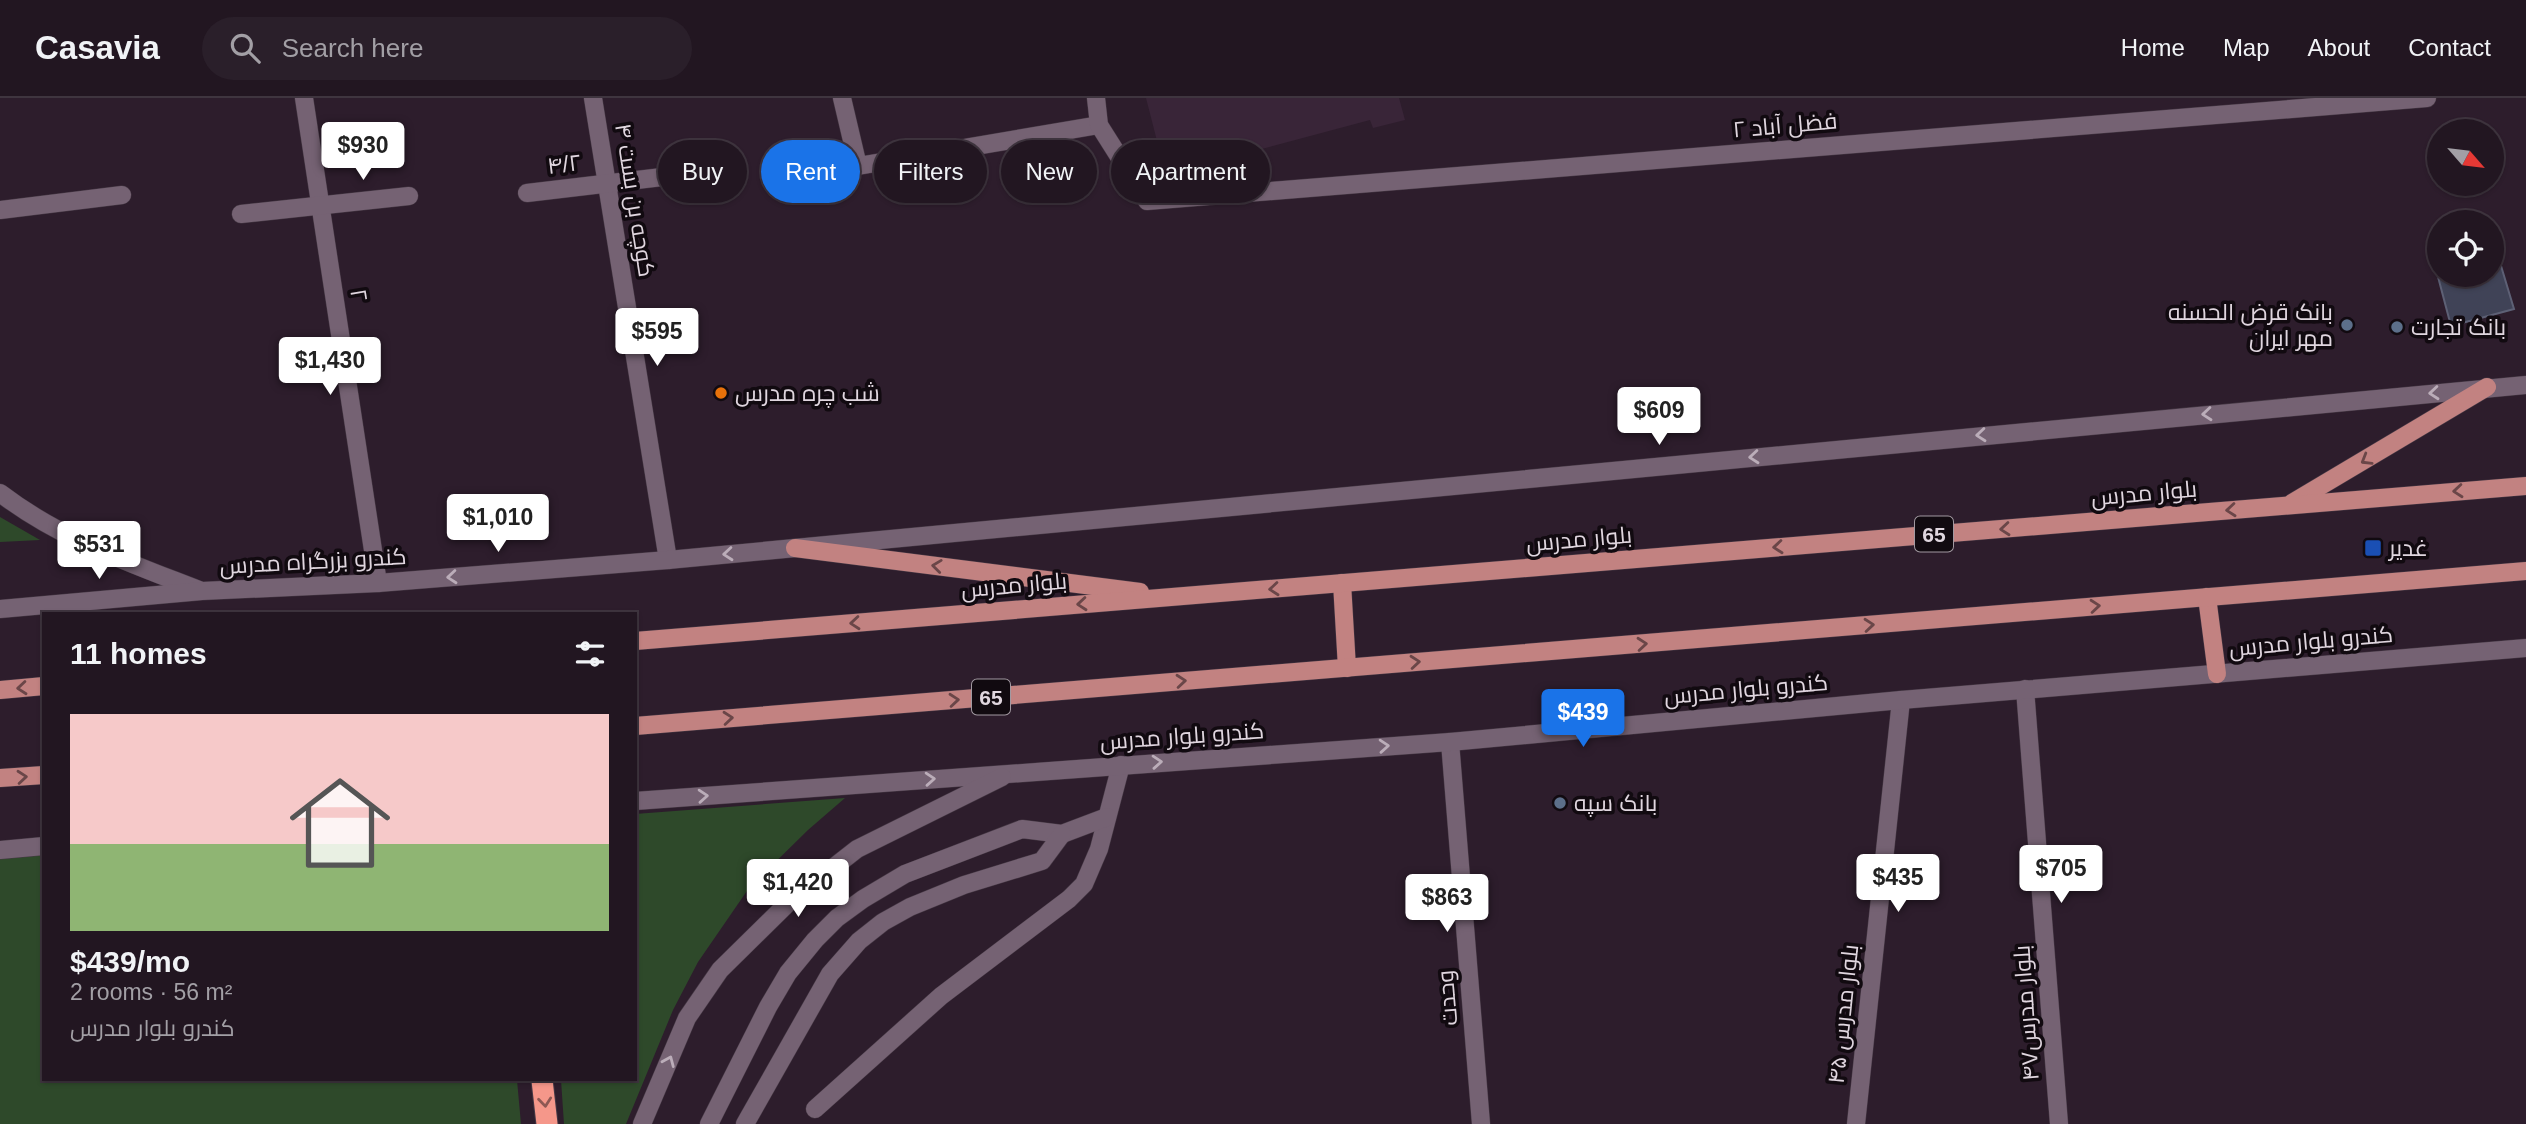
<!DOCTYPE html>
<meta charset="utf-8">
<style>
:root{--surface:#221621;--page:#2a1f2a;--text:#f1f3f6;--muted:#a29fa5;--line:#3f353f;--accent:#1a73e8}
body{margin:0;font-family:Helvetica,Cairo,sans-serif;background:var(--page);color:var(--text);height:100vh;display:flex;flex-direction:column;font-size:26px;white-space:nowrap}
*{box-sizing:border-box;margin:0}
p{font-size:23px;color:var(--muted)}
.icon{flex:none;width:38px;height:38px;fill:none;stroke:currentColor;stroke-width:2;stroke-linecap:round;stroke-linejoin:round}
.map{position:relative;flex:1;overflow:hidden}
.drawer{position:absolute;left:42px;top:514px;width:595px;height:469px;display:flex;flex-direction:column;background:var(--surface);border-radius:0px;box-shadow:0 2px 5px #0004,0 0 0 2px var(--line)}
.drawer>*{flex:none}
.guide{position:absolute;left:658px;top:42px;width:665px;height:63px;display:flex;gap:14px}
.needle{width:46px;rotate:118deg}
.tools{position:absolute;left:2427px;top:21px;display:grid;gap:14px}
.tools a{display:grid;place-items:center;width:77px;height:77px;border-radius:50%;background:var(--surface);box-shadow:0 2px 5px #0004,0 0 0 2px var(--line);font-size:35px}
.price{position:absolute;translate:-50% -60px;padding:0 16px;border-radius:7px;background:#fff;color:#222;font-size:23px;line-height:46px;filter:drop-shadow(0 2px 4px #0008)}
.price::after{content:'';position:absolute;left:50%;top:42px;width:21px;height:16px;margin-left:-10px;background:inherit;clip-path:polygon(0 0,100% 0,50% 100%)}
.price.selected{background:var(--accent);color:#fff}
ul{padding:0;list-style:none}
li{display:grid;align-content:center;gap:14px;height:371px;padding:0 28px}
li+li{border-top:2px solid var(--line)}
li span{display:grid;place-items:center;height:217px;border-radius:0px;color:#555}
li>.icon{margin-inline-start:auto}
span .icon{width:126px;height:126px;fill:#fffc;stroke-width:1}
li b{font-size:30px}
h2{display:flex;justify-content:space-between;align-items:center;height:84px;padding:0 28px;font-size:30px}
.pill{padding:0 24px;border-radius:32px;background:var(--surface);box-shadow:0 2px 5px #0004,0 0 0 2px var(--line);font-size:24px;line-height:63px}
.pill.selected{background:var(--accent);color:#fff}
header{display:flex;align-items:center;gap:42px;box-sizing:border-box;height:98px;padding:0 35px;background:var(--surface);border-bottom:2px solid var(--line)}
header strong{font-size:33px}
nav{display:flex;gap:38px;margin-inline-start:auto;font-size:24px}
.search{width:490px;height:63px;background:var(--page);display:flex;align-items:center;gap:18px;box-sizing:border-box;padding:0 24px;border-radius:38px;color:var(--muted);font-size:26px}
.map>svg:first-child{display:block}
</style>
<header>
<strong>Casavia</strong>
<div class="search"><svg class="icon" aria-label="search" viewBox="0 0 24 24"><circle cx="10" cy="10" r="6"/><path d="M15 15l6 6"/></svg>Search here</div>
<nav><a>Home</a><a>Map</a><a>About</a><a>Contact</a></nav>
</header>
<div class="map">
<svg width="2526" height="1026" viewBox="0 0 2526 1026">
<rect width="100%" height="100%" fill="#2d1d2c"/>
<path fill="#392538" d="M 1146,0 L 1399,0 L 1405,22 L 1373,30 L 1370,22 L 1239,57 L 1242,70 L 1207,79 L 1204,68 L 1166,78 Z"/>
<g fill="#2e492a">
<path d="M 0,419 L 40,442 L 0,444 Z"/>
<path d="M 845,700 L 808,732 L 749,790 L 698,864 L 673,912 L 626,1026 L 564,1026 L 561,982 L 635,982 L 635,716 Z"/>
<path d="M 44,755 L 44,982 L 517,982 L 521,1026 L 0,1026 L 0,759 Z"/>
</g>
<path fill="#404357" stroke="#5d6075" stroke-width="2" d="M 2492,138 L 2514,211 L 2451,228 L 2432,156 L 2440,154 L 2440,177 L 2492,177 Z"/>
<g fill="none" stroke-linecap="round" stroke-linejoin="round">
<g stroke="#463945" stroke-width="19">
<g id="lane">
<path d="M 815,1011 L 941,898 L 1069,801 L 1084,786 L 1099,751 L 1121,667"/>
<path d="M 709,1026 L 768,909 L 788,875 L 815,842 L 837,820 L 863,801 L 905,776 L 1022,731 L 1062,736 L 1107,719"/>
<path d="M 745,1026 L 830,876 L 859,843 L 883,824 L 910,809 L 964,787 L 1042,763 L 1062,736"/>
</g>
</g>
<g stroke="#463945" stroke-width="19">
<g id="street">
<path d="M 304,0 L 378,485"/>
<path d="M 593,0 L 668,462"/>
<path d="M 842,0 L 858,68 L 1099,27"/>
<path d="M 1096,0 L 1099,27 L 1147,103 L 2427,0"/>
<path d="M 527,95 L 679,77"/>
<path d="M 0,112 L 122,97"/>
<path d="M 241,116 L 409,98"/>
<path d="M 2025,591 L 2059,1026"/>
<path d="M 1450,644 L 1481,1026"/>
<path d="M 1856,1026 L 1901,602"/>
</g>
</g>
<g stroke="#463945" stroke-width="19">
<g id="secondary">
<path d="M 0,395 C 60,441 130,465 199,492"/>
<path d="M 0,511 L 202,493 L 378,485 L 668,462 L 2526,287"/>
<path d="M 635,703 L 1450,644 L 1901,602 L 2526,550"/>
<path d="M 0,752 L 44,748"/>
<path d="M 642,1026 L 687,920 L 720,872 L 788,805 L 857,751 L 1002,679"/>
</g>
</g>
<g stroke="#463945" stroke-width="19">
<g id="primary">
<path d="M 2292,405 L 2487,289"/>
<path d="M 795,450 L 1140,494"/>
<path d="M 1342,485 L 1347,570"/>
<path d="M 2207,499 L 2217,576"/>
<path d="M 635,543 L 2526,388"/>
<path d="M 0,592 L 44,588"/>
<path d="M 635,628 L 2526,473"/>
<path d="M 0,680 L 44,677"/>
</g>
</g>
<g stroke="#463945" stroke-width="23">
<path id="highway" d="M 542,982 L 547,1026"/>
</g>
<use href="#lane" stroke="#756273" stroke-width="18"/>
<use href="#street" stroke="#756273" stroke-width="18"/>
<use href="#secondary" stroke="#756273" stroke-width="18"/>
<use href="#primary" stroke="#c28281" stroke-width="18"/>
<use href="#highway" stroke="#f5978a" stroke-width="21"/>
</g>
<defs><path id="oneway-chevron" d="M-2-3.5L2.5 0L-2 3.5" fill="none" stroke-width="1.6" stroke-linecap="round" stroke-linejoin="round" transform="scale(1.75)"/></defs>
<g stroke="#bbadb9">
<use href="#oneway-chevron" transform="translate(2434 295) rotate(175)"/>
<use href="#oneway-chevron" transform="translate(2207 316) rotate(175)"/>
<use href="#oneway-chevron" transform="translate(1981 337) rotate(175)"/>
<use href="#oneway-chevron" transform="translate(1754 359) rotate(175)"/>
<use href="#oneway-chevron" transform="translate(728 456) rotate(175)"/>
<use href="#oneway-chevron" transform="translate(452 479) rotate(175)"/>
<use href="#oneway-chevron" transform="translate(1384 648) rotate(-4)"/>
<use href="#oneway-chevron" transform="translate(1157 664) rotate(-4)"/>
<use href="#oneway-chevron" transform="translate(930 681) rotate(-4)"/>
<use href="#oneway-chevron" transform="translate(703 698) rotate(-4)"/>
<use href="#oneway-chevron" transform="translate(669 963) rotate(-67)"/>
</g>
<g stroke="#6a4648">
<use href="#oneway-chevron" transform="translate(2366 362) rotate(149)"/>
<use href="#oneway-chevron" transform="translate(2458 393) rotate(175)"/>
<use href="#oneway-chevron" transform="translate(2231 412) rotate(175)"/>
<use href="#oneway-chevron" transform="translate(2005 431) rotate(175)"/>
<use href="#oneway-chevron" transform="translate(1778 449) rotate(175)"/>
<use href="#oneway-chevron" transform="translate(937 468) rotate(-173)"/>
<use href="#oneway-chevron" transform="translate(1274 491) rotate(175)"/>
<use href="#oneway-chevron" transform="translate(1082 506) rotate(175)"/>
<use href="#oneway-chevron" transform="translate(2095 508) rotate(-5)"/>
<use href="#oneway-chevron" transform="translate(855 525) rotate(175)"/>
<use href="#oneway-chevron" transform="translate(1869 527) rotate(-5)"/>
<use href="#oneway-chevron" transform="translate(1642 546) rotate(-5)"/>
<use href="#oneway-chevron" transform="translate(1415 564) rotate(-5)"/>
<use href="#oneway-chevron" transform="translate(1181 583) rotate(-5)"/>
<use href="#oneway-chevron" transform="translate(22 590) rotate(175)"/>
<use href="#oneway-chevron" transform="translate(954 602) rotate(-5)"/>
<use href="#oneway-chevron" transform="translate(728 620) rotate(-5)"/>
<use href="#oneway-chevron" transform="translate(22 679) rotate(-5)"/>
</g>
<use stroke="#8e5853" href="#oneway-chevron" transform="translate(545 1004) rotate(84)"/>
<g fill="#5c6f8a" stroke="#110a10" stroke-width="2.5">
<circle cx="2347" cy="227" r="7"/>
<circle cx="2397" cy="229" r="7"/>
<circle cx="1560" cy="705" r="7"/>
</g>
<circle fill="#e8710a" stroke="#110a10" stroke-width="2.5" cx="721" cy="295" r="7"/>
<rect fill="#1a4fb4" stroke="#110a10" stroke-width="2.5" x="2364" y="441" width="18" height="18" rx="3.5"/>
<g text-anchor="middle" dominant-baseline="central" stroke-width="7" stroke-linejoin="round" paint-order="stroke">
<g fill="#110a10" stroke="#a299a1" stroke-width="2">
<rect x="1915" y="418.5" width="38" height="35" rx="5"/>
<rect x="972" y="581.5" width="38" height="35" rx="5"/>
</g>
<g font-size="21" font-weight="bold" fill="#e0d6df">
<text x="1934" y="436">65</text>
<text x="991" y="599">65</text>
</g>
<g font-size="23" fill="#e0d6df" stroke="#110a10">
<text transform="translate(1785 27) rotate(-5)">فضل آباد ۲</text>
<text transform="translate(564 66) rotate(-7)">۴/۲</text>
<text transform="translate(635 102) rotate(81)">کوچه بن بست ۴</text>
<text transform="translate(359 197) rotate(81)">۲</text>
<text transform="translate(2144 395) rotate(-5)">بلوار مدرس</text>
<text transform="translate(1579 441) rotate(-5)">بلوار مدرس</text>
<text transform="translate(313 463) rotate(-3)">کندرو بزرگراه مدرس</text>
<text transform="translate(1014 487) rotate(-5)">بلوار مدرس</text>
<text transform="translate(2311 543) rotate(-5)">کندرو بلوار مدرس</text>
<text transform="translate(1746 591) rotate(-5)">کندرو بلوار مدرس</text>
<text transform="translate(1182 638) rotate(-4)">کندرو بلوار مدرس</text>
<text transform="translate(1447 900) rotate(-95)">وحدت</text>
<text transform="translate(2026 915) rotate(-94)">بلوار مدرس۴۷</text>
<text transform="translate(1843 916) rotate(-84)">۴۵ بلوار مدرس</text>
</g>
<g font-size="23" fill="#e0d6df" stroke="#110a10" text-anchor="start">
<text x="2333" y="214" text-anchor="end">بانک قرض الحسنه<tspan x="2333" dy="26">مهر ایران</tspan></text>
<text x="2411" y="229">بانک تجارت</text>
<text x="735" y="295">شب چره مدرس</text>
<text x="2389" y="450">غدیر</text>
<text x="1574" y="705">بانک سپه</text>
</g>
</g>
</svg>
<div class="tools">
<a><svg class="needle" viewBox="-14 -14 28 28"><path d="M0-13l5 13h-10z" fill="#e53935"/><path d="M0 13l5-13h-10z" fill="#a29fa5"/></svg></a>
<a><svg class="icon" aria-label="locate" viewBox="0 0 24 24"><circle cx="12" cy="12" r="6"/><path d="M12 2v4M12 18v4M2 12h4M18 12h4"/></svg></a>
</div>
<b class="price" style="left:363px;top:84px">$930</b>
<b class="price" style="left:657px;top:270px">$595</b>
<b class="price" style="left:330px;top:299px">$1,430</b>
<b class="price" style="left:1659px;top:349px">$609</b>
<b class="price" style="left:498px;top:456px">$1,010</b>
<b class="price" style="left:99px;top:483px">$531</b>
<b class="price selected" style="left:1583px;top:651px">$439</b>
<b class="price" style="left:2061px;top:807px">$705</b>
<b class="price" style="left:1898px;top:816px">$435</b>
<b class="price" style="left:798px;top:821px">$1,420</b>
<b class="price" style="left:1447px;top:836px">$863</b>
<div class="guide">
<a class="pill">Buy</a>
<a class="pill selected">Rent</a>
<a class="pill">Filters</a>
<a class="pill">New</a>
<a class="pill">Apartment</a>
</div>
<section class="drawer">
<h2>11 homes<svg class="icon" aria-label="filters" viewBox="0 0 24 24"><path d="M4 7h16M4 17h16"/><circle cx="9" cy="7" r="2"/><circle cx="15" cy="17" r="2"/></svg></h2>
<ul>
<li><span style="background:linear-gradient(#f6c9c9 60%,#8fb573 0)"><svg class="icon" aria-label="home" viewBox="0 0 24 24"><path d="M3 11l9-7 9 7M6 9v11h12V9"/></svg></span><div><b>$439/mo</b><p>2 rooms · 56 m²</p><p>کندرو بلوار مدرس</p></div></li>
</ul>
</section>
</div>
